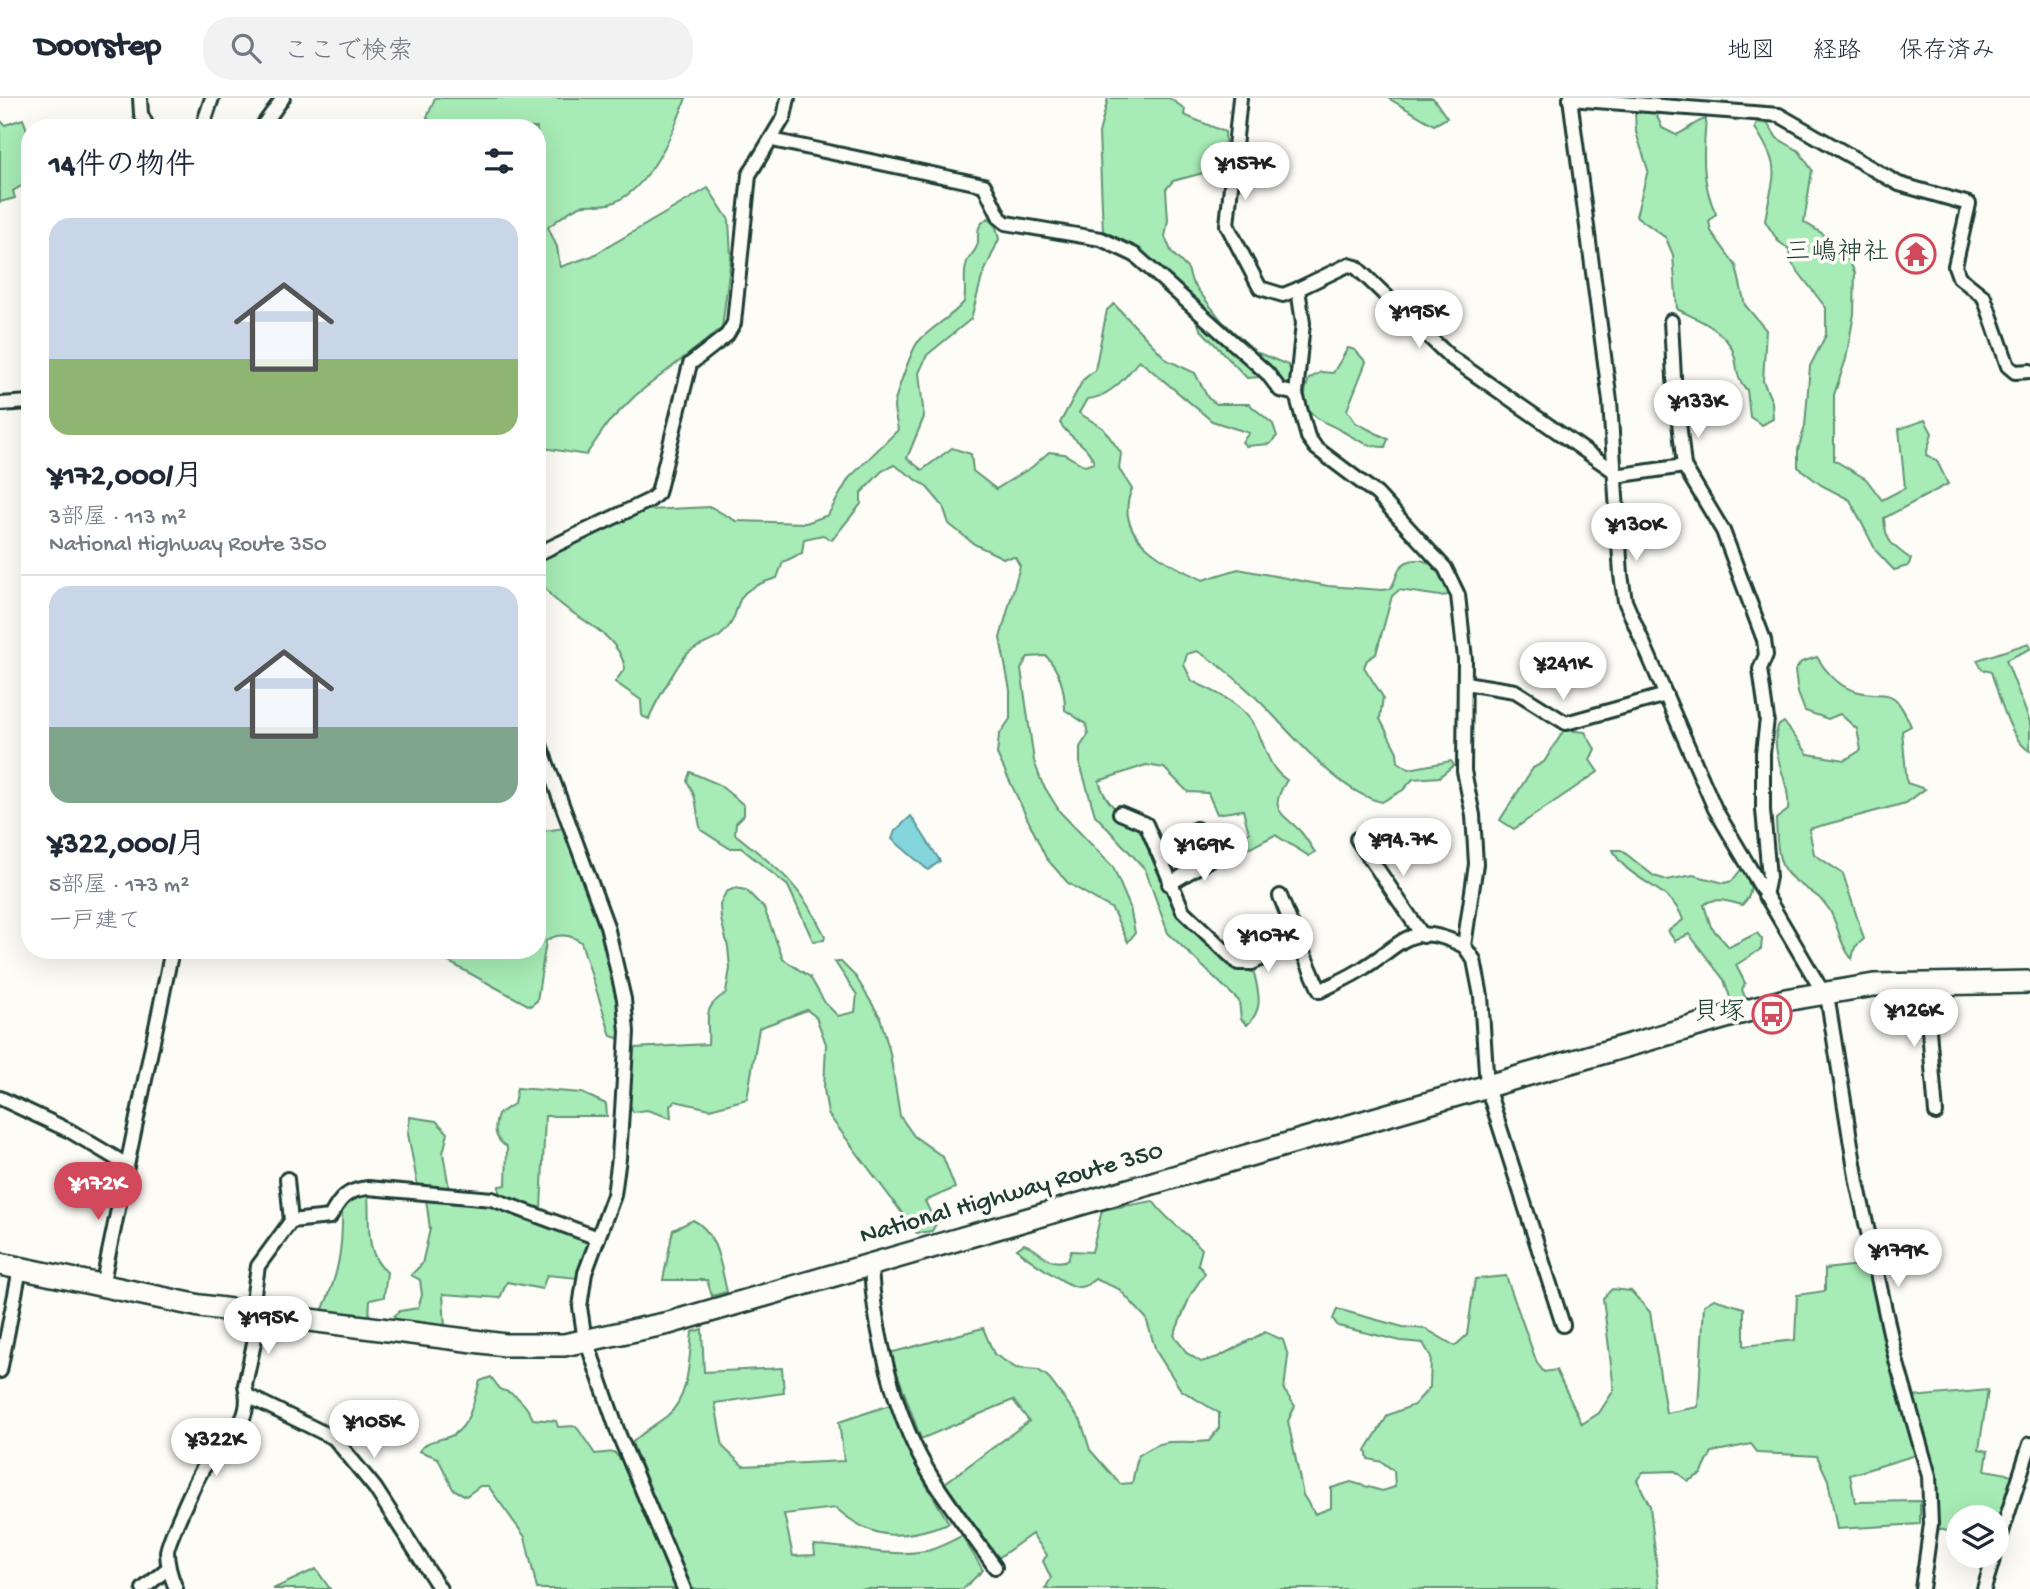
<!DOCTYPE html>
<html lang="ja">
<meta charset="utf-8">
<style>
:root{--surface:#fff;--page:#f2f2f3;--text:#1f2937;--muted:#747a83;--line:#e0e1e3;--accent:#d1495b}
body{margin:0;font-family:"Gochi Hand","Klee One",sans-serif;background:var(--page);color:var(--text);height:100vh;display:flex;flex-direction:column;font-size:26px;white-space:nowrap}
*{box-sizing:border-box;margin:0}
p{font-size:23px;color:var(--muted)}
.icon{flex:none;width:38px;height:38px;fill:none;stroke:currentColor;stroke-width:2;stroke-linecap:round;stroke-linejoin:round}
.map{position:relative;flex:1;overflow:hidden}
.details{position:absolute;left:21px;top:21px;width:525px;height:840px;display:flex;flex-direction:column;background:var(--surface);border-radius:28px;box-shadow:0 7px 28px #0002}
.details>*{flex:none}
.buttons{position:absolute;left:1946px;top:1407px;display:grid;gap:14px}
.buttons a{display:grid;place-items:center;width:63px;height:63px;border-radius:50%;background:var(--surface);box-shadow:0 7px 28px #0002;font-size:35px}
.price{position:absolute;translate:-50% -60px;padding:0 16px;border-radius:24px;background:#fff;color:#222;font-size:23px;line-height:46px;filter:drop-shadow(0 2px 4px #0008)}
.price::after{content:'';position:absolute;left:50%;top:42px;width:21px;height:16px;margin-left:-10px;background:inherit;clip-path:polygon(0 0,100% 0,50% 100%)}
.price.on{background:var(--accent);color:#fff}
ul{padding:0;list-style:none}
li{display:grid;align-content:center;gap:14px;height:371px;padding:0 28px}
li+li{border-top:2px solid var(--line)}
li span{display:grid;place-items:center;height:217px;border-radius:21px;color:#555}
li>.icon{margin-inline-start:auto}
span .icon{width:126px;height:126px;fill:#fffc;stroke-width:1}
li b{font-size:30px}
h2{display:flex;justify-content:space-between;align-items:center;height:84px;padding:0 28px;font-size:30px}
header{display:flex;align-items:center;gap:42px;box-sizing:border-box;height:98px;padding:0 35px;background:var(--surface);border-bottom:2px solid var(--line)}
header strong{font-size:33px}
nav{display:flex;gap:38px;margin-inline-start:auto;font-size:24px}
.search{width:490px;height:63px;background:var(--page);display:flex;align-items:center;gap:18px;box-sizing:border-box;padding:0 24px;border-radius:28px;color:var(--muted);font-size:26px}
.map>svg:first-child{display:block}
</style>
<header>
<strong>Doorstep</strong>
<div class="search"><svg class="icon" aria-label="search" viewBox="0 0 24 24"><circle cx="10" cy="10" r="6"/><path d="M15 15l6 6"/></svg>ここで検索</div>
<nav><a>地図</a><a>経路</a><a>保存済み</a></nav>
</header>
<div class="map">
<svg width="2030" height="1491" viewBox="0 0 2030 1491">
<rect width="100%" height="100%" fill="#fdfcf7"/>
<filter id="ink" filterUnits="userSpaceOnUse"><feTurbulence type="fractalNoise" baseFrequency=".0143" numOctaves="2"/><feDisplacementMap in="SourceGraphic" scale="14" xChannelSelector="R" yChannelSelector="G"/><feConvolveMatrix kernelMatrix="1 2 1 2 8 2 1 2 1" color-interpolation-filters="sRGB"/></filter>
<g filter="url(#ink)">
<g fill="#a7ebb6" stroke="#639475" stroke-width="2">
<path d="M 435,0 L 686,0 C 674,33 649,92 612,105 C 602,109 590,105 580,108 C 569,112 557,123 548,129 L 557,149 L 560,169 L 592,158 L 708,90 L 729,122 L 731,159 L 722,230 L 636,297 L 608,325 L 586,357 L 537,349 L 537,30 L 440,30 L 427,20 Z"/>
<path d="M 1108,0 L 1169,0 L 1185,11 L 1184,17 L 1225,34 L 1226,69 L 1173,83 L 1166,91 L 1168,122 L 1165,139 L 1172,155 L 1188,171 L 1192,184 L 1222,223 L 1256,254 L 1288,267 L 1293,277 L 1290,287 L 1284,289 L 1274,278 L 1247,280 L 1200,231 L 1189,200 L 1140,156 L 1103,134 L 1099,35 Z"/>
<path d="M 1388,0 L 1433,0 L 1447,20 L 1434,27 Z"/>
<path d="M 1635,13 L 1655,13 L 1662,30 L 1676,37 C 1687,33 1695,23 1706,21 C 1703,56 1701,84 1716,116 L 1709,123 L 1711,133 L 1736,168 L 1745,207 L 1766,232 L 1763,283 L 1772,304 L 1773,321 L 1762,327 L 1750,319 L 1747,292 C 1734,280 1739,266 1732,251 C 1722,230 1696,221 1677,211 L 1673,157 L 1666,140 L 1636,118 L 1648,72 L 1636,34 Z"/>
<path d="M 23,21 L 30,40 L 30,83 L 13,93 L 15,100 L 0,104 L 0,22 L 5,27 Z"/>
<path d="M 1757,24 L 1768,26 L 1777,40 L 1799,53 L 1812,72 L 1804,124 L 1842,148 L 1855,175 L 1854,216 L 1846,261 L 1834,297 L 1834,362 L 1866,381 L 1882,402 L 1905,390 L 1899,331 L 1925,322 L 1932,335 L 1926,357 L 1937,363 L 1948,386 L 1884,420 C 1885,443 1892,448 1911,461 L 1908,468 L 1894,472 L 1876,453 L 1850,402 L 1821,387 L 1798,369 L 1798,352 L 1805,328 L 1810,268 L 1826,237 L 1826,210 L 1790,163 L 1790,152 L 1778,143 L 1765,123 C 1772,77 1784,74 1755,30 Z"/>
<path d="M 988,120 L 996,129 L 999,141 L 982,179 L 971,221 L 927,257 L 919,275 L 924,319 L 907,360 L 922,372 L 952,350 L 971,356 L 973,373 L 996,391 L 1032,369 L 1049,354 L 1064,356 L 1085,368 L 1094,365 C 1088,345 1070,342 1060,325 L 1083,282 L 1095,272 L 1107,212 L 1114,206 L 1167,262 L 1195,275 L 1208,300 L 1217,306 L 1249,306 L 1273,326 L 1277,338 L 1270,346 L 1246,348 L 1242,344 L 1249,335 L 1212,323 L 1139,262 C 1127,279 1108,300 1087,301 L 1079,315 L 1103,330 L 1121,355 L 1119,371 L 1132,391 C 1111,439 1166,465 1203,482 L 1238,471 L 1328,488 L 1382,492 L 1390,491 C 1397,483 1396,469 1407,464 C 1427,455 1449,477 1448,497 L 1440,498 L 1399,492 L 1392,498 L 1376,556 L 1367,562 L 1364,569 L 1383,599 L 1380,621 L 1397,654 L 1398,664 L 1409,671 L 1451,663 L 1454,667 L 1439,679 L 1413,681 L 1403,692 L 1382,704 C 1335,694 1284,625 1249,593 C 1233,578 1216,564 1197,553 L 1187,556 L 1184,567 L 1192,583 C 1215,594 1240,604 1254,627 C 1266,646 1266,669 1287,682 C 1267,713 1282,714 1301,734 C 1306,740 1310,747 1315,754 L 1309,758 L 1275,737 L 1250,750 L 1225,752 L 1222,746 L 1249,735 L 1243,712 L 1217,716 L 1208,695 L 1188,694 L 1164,670 L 1146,667 L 1099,683 C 1108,713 1124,714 1143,735 C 1150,744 1153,760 1157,770 C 1179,817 1204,856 1254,875 C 1259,896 1264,911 1247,927 L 1241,921 L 1239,903 L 1168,835 L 1145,771 L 1095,717 L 1080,666 L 1080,649 L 1088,637 L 1086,626 L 1065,612 C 1065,592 1060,573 1046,558 L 1028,559 L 1021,571 L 1034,663 L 1042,685 L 1060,714 L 1113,769 L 1130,809 L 1135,835 L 1128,844 L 1112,811 L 1068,785 L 1046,760 L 997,656 L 999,637 L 1010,621 L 1010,592 L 1000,540 L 1020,468 L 1015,459 L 1003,460 L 974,446 L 949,426 L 943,408 L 926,388 L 894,367 L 882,373 L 861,395 L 861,406 L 832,442 L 823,437 L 804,441 L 802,455 L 783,464 L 777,480 C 720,496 750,512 720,538 C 710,545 695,548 687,556 C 679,564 651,612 649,621 L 642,618 L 641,602 L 615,584 L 625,570 C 615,519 537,517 537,464 L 647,412 L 711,409 L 736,423 L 806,425 L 828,417 L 849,380 L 898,332 C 897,325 895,318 894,310 C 894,300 912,251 918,244 C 932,228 951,220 964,204 C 967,191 962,178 967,164 C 970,157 978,151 978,144 C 978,132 977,127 988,120 Z"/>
<path d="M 1348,250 L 1355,252 L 1366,264 L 1347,312 L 1356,325 L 1388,341 L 1385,349 C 1366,349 1357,341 1340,332 C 1315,319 1296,314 1309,281 L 1321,274 L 1333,275 Z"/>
<path d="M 2029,545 L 2030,551 L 2006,562 L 2030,624 L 2030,653 C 2010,643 1998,594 1991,574 L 1982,571 L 1977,562 Z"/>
<path d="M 1817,559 C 1824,571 1837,587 1852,592 C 1887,604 1890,581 1911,628 L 1902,633 L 1907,685 L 1925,691 L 1906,705 L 1809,731 L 1814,756 L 1843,776 L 1864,841 L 1855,849 L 1852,861 C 1839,846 1839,828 1829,811 C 1818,794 1799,789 1787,775 C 1776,762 1777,738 1776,721 L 1788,712 C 1791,682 1769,658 1778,628 L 1784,624 L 1808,656 L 1845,662 L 1861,652 L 1857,631 L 1840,616 L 1828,621 L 1805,613 L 1798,595 L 1795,573 L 1801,564 Z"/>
<path d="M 1564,632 L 1585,634 L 1595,651 L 1590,662 L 1598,674 L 1514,731 L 1500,722 L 1533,670 L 1544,664 Z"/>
<path d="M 690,674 L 718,686 L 744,707 L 744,717 L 736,725 L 735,736 C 780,772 799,785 825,838 L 824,842 L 813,843 L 788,788 L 741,750 L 729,750 L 701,732 C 695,711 699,702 687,683 Z"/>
<path d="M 564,730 C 583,783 628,886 620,941 L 611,938 L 581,844 C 570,836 557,835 546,843 L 537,903 L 530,908 L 445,862 L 447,852 L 537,852 L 537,734 Z"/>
<path d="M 1613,752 L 1621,752 L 1654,778 L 1667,782 L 1693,777 L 1724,785 L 1732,783 L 1742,770 C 1750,785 1756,794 1742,807 C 1730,804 1714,798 1704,807 L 1711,829 L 1729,849 L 1757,835 L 1762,841 L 1761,851 L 1736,867 L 1745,885 L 1742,892 L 1746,901 L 1732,905 L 1724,882 L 1689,836 L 1675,843 L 1668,833 L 1683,822 C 1674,789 1626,783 1613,752 Z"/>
<path d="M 735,790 L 746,792 L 764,810 L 783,861 L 810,879 L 825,905 L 838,918 L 855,914 L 857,897 L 835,864 L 841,864 L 856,879 L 880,919 L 890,955 L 900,1018 L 914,1038 L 943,1059 L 955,1090 L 925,1103 L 936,1126 L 932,1133 L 917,1135 L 828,1016 L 824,991 L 826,946 L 816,919 L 807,912 L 759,930 L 747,1001 L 710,1011 L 675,1003 L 670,1008 L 671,1020 L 647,1012 L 633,1014 C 625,998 626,966 634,950 L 708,946 C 710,920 700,911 726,895 L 730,870 L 728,849 L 721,821 L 720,806 L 726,794 Z"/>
<path d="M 517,990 L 582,995 L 606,1006 L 607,1018 L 545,1018 L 541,1112 L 499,1100 L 499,1088 L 506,1087 L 507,1049 C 493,1041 494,1029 498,1016 L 514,1006 Z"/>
<path d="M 410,1019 L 436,1023 L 448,1035 L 443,1055 L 449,1090 L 418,1089 L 408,1036 Z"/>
<path d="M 359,1096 L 368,1098 C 370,1122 364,1157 387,1174 L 384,1199 L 370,1202 L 369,1221 L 322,1213 C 339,1176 343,1149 342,1108 L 350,1099 Z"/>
<path d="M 426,1101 L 494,1106 L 591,1143 L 578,1180 L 547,1177 L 542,1191 L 507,1184 L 500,1200 L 443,1196 L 445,1230 L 394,1225 L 394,1218 L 400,1213 L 418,1210 L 422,1197 L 420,1182 L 411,1177 L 422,1166 L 430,1131 Z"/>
<path d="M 1153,1103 C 1166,1122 1186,1134 1202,1151 L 1198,1166 L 1205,1175 L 1191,1196 L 1174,1237 L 1187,1255 L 1201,1264 L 1218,1259 L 1265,1234 L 1283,1242 L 1288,1258 L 1284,1292 L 1295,1308 L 1288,1323 L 1303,1397 L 1315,1416 L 1331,1410 L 1331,1390 L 1351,1384 L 1382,1393 L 1395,1389 L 1394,1373 L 1382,1364 L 1368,1361 L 1366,1352 L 1388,1317 L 1414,1307 L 1430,1289 L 1431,1259 L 1423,1245 L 1401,1243 L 1338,1228 L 1333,1221 L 1337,1211 L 1403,1229 L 1426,1231 L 1455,1248 L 1467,1237 L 1475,1181 L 1506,1178 L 1537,1265 L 1544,1274 L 1556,1272 L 1582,1326 L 1599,1315 L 1614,1292 L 1603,1200 L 1612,1191 L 1631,1193 L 1650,1214 L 1666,1315 L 1698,1309 L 1704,1207 L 1714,1201 L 1744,1210 L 1744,1248 L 1795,1242 L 1797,1197 L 1825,1193 L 1825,1171 L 1868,1166 L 1901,1300 L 1988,1292 L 1979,1351 L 1988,1353 L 1985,1372 L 2013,1377 L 1997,1428 L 1997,1419 L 1958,1419 L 1958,1436 L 1936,1430 L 1935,1381 L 1929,1353 L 1850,1377 L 1855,1404 L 1920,1403 L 1920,1426 L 1837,1431 L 1828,1382 L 1817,1358 L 1758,1355 L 1751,1346 L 1712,1354 L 1701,1376 L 1688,1383 L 1675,1373 L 1643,1374 L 1637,1382 L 1650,1408 L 1659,1491 L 1045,1491 L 1051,1480 L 1043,1463 L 1047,1457 L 1032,1436 L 998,1460 L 945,1385 L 1029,1323 L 1013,1302 L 921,1341 L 890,1255 L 983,1230 L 994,1256 L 1016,1270 L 1038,1272 L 1047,1278 L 1081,1323 L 1090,1352 L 1120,1386 L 1132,1385 L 1138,1358 C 1168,1336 1178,1347 1209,1343 L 1219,1330 L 1219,1315 L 1181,1292 L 1156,1253 L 1146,1220 L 1119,1191 L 1095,1181 C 1089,1186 1083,1191 1074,1188 C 1065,1186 1023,1158 1017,1151 L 1024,1146 C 1042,1152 1046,1169 1068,1162 L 1071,1153 L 1092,1154 L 1102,1112 Z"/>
<path d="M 693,1122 C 718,1134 721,1170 727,1194 L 712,1198 L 707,1182 L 663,1182 L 673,1132 Z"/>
<path d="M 702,1231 L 704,1274 L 782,1270 L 784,1295 L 715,1305 L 723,1349 L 743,1368 L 844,1363 L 839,1324 L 890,1307 L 925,1385 L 949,1425 C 903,1441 875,1445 836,1410 L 784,1416 L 793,1458 L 815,1457 L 814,1447 C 850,1448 889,1460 926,1453 C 938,1451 951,1443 962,1438 L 983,1472 L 963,1491 L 690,1491 L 632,1345 C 643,1334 655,1327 667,1318 C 690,1299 689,1261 692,1234 Z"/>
<path d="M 491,1279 L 501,1292 C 516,1294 527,1308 533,1321 L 556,1323 L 558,1329 L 576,1328 L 595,1356 L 614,1354 L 627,1369 L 677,1491 L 537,1491 L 525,1439 L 488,1388 L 480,1388 L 466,1398 L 453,1391 L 438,1360 L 419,1353 C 427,1342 436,1343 448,1339 C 470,1332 473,1303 480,1283 Z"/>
<path d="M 316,1471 L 330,1491 L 273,1491 Z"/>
</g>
<path fill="#85d6dc" stroke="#5c9999" stroke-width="2" d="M 911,718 L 940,763 L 928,772 L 892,741 L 895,733 Z"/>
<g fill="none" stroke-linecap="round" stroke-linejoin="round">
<g stroke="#1f3d34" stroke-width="18">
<g id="street">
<path d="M 140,0 L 141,16 L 148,30"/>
<path d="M 1240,0 L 1227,127 L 1260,190 L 1283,197 L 1298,191"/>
<path d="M 1570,0 L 1610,303 L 1621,477 L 1625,503 L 1715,711 L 1828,903 L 1857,1084 L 1896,1262 L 1929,1378 L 1931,1426 L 1922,1491"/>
<path d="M 1570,1 L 1779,17 L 1899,86 L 1969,106 L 1955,168 L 1959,179 L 1984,199 L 2008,268 L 2015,274 L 2030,273"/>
<path d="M 202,30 L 212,0"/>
<path d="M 261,30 L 283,0"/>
<path d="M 772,42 L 984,87 L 1000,120 L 1006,125 L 1101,141 L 1135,157 L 1267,275 L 1280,292 L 1296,296 L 1308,339 L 1316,350 L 1377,396 L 1445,470 L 1458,497 L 1465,561 L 1464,673 L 1473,717 L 1476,766 L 1464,848 L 1474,862 L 1481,898 L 1487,989 L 1563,1227"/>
<path d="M 1296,296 L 1303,225 L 1298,191 L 1348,167 L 1356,169 L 1450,259 L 1614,373"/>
<path d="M 0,306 L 30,304"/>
<path d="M 1684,368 L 1723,433 L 1764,542 L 1766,557 L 1760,571 L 1767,621 L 1763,655 L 1763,712 L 1769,779 L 1765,798"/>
<path d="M 1615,378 L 1684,368 L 1674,280 L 1671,223"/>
<path d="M 537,456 L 650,402 L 658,395 L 690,266 L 727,237 L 734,225 L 749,77 L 784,19 L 788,0"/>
<path d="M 1465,585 L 1515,593 L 1566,625 L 1666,597"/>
<path d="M 537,639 L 607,828 L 624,901 L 627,934 L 619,1060 L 614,1097 L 585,1175 L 580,1209 L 584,1236 L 619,1337 L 684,1491"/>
<path d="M 1120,715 L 1146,726 L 1183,813 L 1238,865 L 1252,865 L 1298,843 L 1320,893 C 1335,885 1351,879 1365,869 C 1405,844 1411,822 1464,848"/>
<path d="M 1357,741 L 1423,838"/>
<path d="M 1157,753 L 1196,731"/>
<path d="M 1169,786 L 1221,755"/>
<path d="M 1280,798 L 1298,843"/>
<path d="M 1925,885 L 1936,1015"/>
<path d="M 0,1000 L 70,1033 L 127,1067"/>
<path d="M 291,1123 L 330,1119 C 340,1100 347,1092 368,1090 L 492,1101 L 598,1140"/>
<path d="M 871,1166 C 873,1227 894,1314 925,1368 C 945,1403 972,1436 995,1469"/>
<path d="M 102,1188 L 172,852"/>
<path d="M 251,1216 L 258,1168 L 291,1123 L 287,1081"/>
<path d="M 0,1273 L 20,1171"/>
<path d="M 248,1298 L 334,1340 L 375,1390 L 440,1491"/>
<path d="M 1997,1450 L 2030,1346"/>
<path d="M 143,1491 L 168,1470"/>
<path d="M 176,1491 C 171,1479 167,1468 167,1454 C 167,1445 197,1379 204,1369 C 224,1341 255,1326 245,1287 L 260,1217"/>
<path d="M 1984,1491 L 1994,1458"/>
</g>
</g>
<g stroke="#1f3d34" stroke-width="26">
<path id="highway" d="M 0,1166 L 200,1208 L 505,1247 L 564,1247 L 669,1225 L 1785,902 L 1874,887 L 2030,884"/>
</g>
<use href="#street" stroke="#fdfcf7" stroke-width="12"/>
<use href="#highway" stroke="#fdfcf7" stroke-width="21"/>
</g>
</g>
<defs>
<g id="temple-ring" transform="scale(2.0125)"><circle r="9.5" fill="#fdfcf7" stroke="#d1495b" stroke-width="1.5"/><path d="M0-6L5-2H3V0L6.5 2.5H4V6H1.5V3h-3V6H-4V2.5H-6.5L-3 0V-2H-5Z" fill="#d1495b"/></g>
<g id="bus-ring" transform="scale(2.0125)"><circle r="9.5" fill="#fdfcf7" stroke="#d1495b" stroke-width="1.5"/><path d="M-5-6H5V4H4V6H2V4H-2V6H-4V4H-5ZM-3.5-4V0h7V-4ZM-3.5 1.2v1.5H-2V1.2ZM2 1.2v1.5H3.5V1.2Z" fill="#d1495b"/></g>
</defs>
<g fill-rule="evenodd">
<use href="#temple-ring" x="1916" y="156"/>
<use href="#bus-ring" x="1772" y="916"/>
</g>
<g text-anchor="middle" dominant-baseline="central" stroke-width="7" stroke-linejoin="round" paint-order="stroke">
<g font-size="26" fill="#1f3d34" stroke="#fdfcf7" text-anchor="end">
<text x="1889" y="156">三嶋神社</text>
<text x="1745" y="916">貝塚</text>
</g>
<g font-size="26" fill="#1f3d34" stroke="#fdfcf7">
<text transform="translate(1012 1097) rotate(-16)">National Highway Route 350</text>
</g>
</g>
</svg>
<div class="buttons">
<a><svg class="icon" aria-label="layers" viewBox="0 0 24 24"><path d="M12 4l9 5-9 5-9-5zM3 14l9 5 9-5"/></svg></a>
</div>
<b class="price" style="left:1245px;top:104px">¥157K</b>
<b class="price" style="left:1419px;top:252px">¥195K</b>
<b class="price" style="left:1698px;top:342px">¥133K</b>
<b class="price" style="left:1636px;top:465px">¥130K</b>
<b class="price" style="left:1563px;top:604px">¥241K</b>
<b class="price" style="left:1403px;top:780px">¥94.7K</b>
<b class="price" style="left:1204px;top:785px">¥169K</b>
<b class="price" style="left:1268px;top:876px">¥107K</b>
<b class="price" style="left:1914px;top:951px">¥126K</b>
<b class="price on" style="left:98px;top:1124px">¥172K</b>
<b class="price" style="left:1898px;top:1191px">¥179K</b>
<b class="price" style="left:268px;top:1258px">¥195K</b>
<b class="price" style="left:374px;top:1362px">¥105K</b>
<b class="price" style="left:216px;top:1380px">¥322K</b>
<section class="details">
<h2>14件の物件<svg class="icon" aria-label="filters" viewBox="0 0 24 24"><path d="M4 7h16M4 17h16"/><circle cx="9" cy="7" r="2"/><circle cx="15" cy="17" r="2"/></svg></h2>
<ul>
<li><span style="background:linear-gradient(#c9d6e8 65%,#8fb573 0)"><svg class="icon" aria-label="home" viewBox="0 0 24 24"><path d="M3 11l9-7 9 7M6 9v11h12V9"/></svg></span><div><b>¥172,000/月</b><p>3部屋 · 113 m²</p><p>National Highway Route 350</p></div></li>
<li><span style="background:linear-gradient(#c9d6e8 65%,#7fa58c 0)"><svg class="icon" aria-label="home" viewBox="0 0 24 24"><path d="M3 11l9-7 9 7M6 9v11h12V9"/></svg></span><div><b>¥322,000/月</b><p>5部屋 · 173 m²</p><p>一戸建て</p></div></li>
</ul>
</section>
</div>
